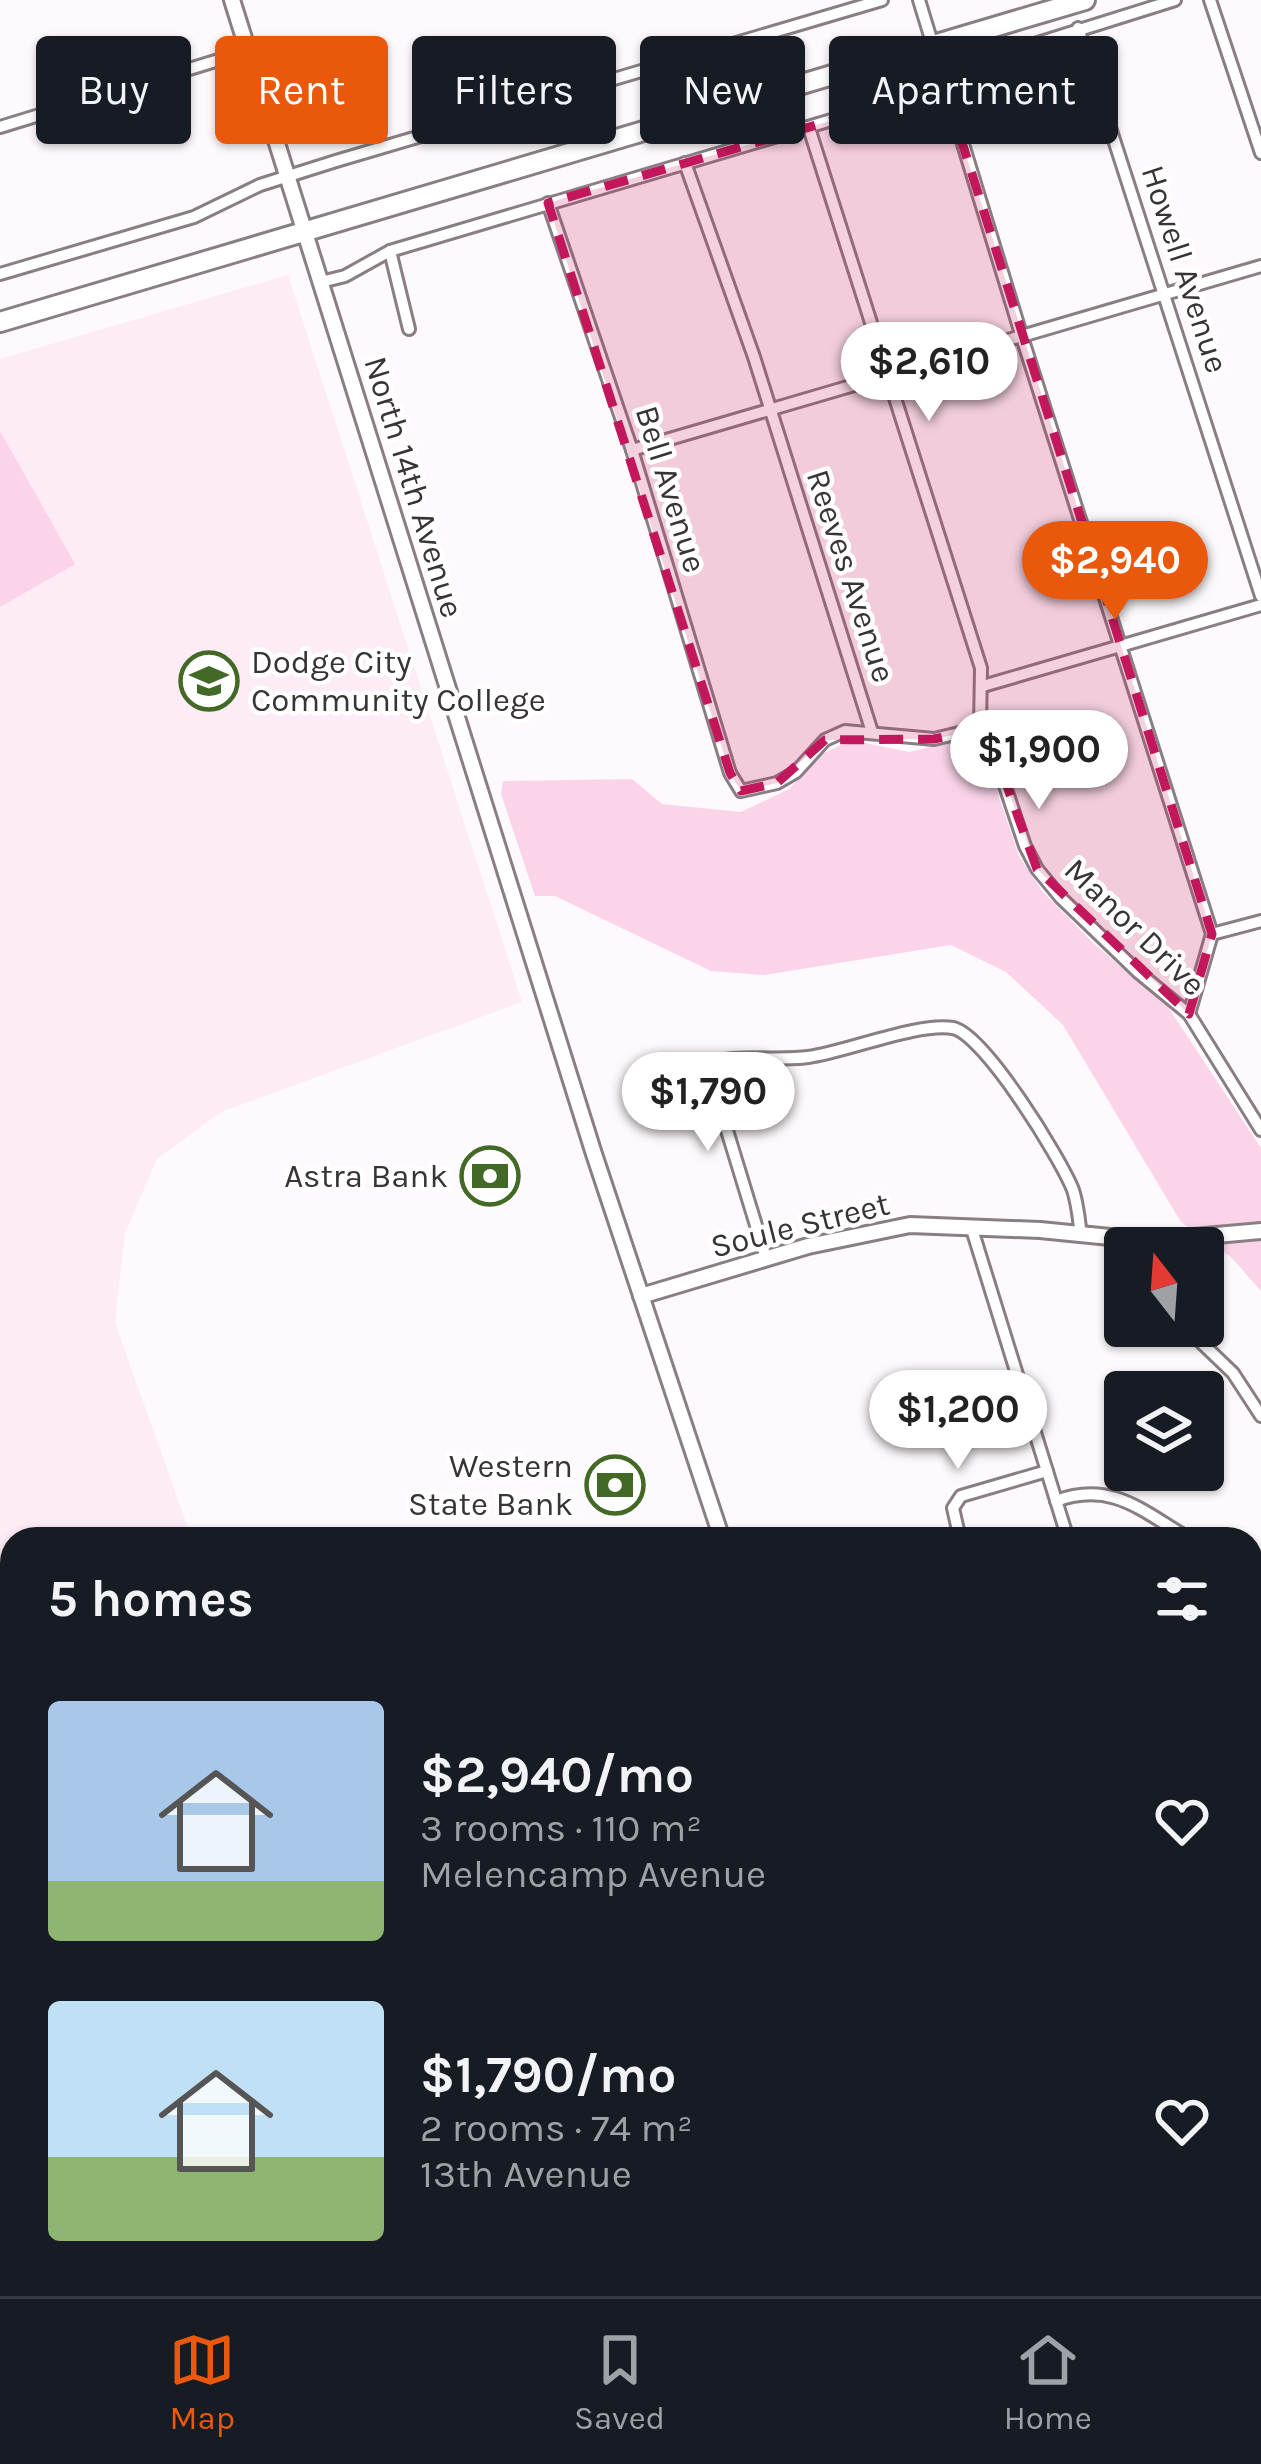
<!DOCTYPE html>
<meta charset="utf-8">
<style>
:root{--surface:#171b24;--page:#242831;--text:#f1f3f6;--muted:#9ea1a6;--line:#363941;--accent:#ea580c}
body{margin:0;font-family:Karla,sans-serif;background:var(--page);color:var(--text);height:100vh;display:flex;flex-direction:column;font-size:45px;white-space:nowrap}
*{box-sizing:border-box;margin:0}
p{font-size:39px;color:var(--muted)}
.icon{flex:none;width:66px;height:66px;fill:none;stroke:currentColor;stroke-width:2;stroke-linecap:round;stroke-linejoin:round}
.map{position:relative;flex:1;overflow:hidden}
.details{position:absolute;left:0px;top:1527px;width:1263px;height:771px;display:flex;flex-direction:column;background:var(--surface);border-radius:36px 36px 0 0;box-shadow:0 3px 9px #0004}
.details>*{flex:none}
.top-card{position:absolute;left:36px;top:36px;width:1191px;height:108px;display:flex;gap:24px}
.needle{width:78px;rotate:343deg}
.tools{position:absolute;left:1104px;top:1227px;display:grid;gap:24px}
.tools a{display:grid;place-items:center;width:120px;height:120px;border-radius:12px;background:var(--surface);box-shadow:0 3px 9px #0004;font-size:60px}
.price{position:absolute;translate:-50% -102px;padding:0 27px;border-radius:42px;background:#fff;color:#222;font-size:39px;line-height:78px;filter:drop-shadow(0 3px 6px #0008)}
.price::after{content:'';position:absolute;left:50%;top:72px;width:36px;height:27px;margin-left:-18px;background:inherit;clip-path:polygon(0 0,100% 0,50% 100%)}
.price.active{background:var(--accent);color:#fff}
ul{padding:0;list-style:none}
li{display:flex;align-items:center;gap:36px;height:300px;padding:0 48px}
li span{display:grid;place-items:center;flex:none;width:336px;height:240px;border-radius:12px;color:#555}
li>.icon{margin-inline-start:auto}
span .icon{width:144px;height:144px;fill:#fffc;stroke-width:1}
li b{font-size:51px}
h2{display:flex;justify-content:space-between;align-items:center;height:144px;padding:0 48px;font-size:51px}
.pill{padding:0 42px;border-radius:12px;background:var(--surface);box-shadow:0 3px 9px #0004;font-size:42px;line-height:108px}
.pill.active{background:var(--accent);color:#fff}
.tab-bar{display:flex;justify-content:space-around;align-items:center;height:168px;border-top:3px solid var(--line);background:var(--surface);font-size:33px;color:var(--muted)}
.tab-bar a{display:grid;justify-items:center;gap:6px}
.tab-bar .active{color:var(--accent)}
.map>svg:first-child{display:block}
</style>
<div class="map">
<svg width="1261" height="2296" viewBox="0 0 1261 2296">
<rect width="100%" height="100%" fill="#fef9fc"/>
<path fill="#fdecf5" d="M 288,275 L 522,1002 L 221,1112 L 157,1159 L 125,1233 L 115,1323 L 192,1539 L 12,1539 L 12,1599 L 0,1603 L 0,359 Z"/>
<g fill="#fbd4e9">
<path d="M 0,431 L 75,564 L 0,607 Z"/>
<path d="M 973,737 L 981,744 L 1019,856 L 1042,891 L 1093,943 L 1168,1007 L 1261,1148 L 1261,1291 L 1231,1257 L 1181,1222 L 1063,1025 L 1006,972 L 951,945 L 764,975 L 711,971 L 555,896 L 535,896 L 501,794 L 503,781 L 632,779 L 662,804 L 741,812 L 789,789 L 824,753 L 841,745 L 860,742 L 909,752 Z"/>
</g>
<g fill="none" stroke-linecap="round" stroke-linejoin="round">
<g stroke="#897e84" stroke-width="16">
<g id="street">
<path d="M 919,0 L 1021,334 L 1212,934 L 1189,1014"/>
<path d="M 1210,0 L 1261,153"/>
<path d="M 1078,28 L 1261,596"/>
<path d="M 0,127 L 248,51"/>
<path d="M 809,128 L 981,668 L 980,728"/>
<path d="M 685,163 L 754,357 L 872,732"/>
<path d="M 548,203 L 632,450 L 730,773 L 741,791 L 777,783 L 796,772 L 825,740 L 845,731 L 934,739 L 980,728 L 989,738 L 1025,846 L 1037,869 L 1061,898 L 1138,972 L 1189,1014 L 1261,1130"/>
<path d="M 390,251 L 409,329"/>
<path d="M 0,274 L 194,217 L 260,185 L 336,161 L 882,0"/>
<path d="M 321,282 L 345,276 L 390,251 L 855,113 L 875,108 L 909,109 L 973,91 L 988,83 L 1022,48 L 1175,0"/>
<path d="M 632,450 L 1261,266"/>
<path d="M 983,686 L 1261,605"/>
<path d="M 1212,934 L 1261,921"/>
<path d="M 971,1226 L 1068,1539"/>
<path d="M 766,1258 L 707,1065 C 726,1054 782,1061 808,1057 C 846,1052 918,1022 953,1028 C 984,1034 1061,1159 1073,1190 C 1078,1205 1079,1221 1081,1236"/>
<path d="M 1184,1326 L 1233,1373 L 1261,1416"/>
<path d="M 1056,1501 C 1112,1480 1143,1512 1190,1539"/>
<path d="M 960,1539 L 953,1508 L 961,1496 L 1047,1471"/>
<path d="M 1251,1572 L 1261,1574"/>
<path d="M 1251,1732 L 1261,1676"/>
<path d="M 1251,1815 L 1261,1818"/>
<path d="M 1251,1933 L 1261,1942"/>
<path d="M 1251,2202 L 1261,2216"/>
<path d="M 1071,2286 L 1075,2296"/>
</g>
</g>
<g stroke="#897e84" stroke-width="20">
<g id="secondary">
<path d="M 232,0 L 594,1154 L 722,1539"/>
<path d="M 641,1296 L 808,1246 L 910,1225 L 1040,1230 L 1150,1241 L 1261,1231"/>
<path d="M 962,2286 L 965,2296"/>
</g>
</g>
<g stroke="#897e84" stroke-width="24">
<path id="highway" d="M 0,322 L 1085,0"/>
</g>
<use href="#street" stroke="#fff" stroke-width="10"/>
<use href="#secondary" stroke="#fff" stroke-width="14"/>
<use href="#highway" stroke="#fff" stroke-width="18"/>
</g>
<path fill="#c2185b" fill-opacity="0.2" stroke="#c2185b" stroke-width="9" stroke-dasharray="24 15" stroke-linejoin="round" d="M 948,98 L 1212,934 L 1189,1014 L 1037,869 L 986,728 L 934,739 L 825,740 L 777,783 L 741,791 L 730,773 L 548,203 L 875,108 Z"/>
<defs>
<g id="university-ring" transform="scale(3)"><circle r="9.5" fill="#fff" stroke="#426925" stroke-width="1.5"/><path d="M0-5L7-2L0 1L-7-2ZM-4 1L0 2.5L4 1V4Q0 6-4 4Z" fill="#426925"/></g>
<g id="bank-ring" transform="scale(3)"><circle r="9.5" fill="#fff" stroke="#426925" stroke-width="1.5"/><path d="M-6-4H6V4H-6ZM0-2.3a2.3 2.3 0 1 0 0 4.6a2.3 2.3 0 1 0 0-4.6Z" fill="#426925"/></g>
</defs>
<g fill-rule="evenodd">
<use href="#university-ring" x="209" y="681"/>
<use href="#bank-ring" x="490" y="1176"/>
<use href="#bank-ring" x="615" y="1485"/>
</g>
<g text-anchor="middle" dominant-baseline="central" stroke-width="9" stroke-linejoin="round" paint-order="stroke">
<g font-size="33" fill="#383336" stroke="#fff">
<text transform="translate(1185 269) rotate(72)">Howell Avenue</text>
<text transform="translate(414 487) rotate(73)">North 14th Avenue</text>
<text transform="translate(671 489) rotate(73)">Bell Avenue</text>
<text transform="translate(851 576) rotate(72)">Reeves Avenue</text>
<text transform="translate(1135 927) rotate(44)">Manor Drive</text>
<text transform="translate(800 1225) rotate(-14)">Soule Street</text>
</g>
<g font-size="33" fill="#383336" stroke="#fff" text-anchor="end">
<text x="251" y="662" text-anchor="start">Dodge City<tspan x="251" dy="38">Community College</tspan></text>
<text x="448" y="1176">Astra Bank</text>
<text x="573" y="1466">Western<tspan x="573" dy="38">State Bank</tspan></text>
</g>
</g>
</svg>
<div class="tools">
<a><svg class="needle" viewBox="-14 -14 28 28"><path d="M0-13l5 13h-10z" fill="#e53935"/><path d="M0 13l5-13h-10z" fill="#9ea1a6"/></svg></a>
<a><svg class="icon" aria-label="layers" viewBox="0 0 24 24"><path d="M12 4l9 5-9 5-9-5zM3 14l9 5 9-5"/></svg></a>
</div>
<b class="price" style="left:929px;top:424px">$2,610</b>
<b class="price active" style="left:1115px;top:623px">$2,940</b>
<b class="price" style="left:1039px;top:812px">$1,900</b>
<b class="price" style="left:708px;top:1154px">$1,790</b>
<b class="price" style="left:958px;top:1472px">$1,200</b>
<div class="top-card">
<a class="pill">Buy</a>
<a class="pill active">Rent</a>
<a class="pill">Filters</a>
<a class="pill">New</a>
<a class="pill">Apartment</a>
</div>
<section class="details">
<h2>5 homes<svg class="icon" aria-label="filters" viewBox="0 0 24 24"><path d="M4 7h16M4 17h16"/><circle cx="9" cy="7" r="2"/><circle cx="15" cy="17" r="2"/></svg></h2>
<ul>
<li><span style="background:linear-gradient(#a9c7e8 75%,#8fb573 0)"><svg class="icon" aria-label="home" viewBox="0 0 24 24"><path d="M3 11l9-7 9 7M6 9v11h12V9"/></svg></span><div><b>$2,940/mo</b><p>3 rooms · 110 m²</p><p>Melencamp Avenue</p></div><svg class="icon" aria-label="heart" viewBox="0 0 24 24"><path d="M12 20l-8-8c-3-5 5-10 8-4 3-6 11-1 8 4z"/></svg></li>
<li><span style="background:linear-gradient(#bfe0f5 65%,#8fb573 0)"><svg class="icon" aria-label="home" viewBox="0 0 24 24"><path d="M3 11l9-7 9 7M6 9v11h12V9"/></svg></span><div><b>$1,790/mo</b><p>2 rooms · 74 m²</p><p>13th Avenue</p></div><svg class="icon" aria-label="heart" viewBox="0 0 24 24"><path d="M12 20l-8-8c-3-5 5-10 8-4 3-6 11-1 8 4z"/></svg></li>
</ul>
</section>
</div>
<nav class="tab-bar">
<a class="active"><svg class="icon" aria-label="map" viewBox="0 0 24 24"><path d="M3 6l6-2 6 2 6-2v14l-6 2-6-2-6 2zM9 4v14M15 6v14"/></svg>Map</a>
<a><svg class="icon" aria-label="saved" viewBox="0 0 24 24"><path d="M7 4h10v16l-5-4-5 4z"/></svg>Saved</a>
<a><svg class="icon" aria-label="home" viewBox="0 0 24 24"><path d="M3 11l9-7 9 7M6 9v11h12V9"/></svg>Home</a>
</nav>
